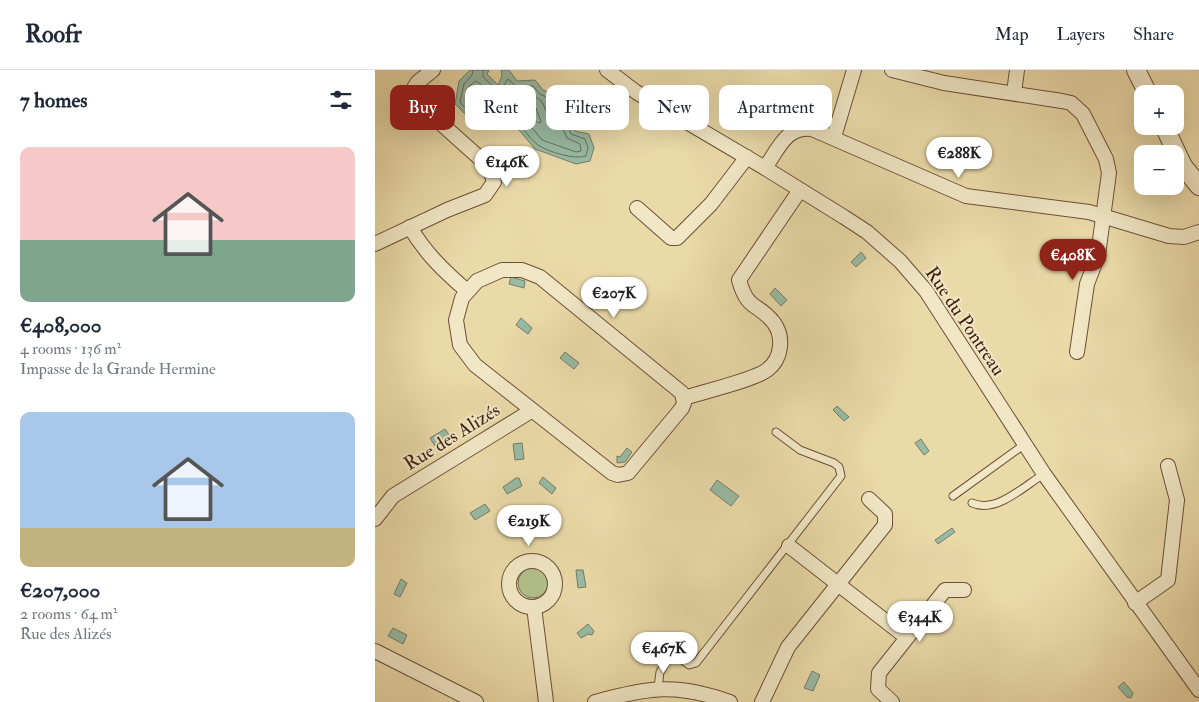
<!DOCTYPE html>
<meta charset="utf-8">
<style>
:root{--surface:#fff;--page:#f6f6f7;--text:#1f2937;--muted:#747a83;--line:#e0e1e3;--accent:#8f2418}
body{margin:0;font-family:"IM FELL Double Pica",serif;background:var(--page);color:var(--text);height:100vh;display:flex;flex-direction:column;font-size:19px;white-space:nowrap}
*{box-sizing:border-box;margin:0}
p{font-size:16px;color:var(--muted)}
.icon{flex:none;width:28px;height:28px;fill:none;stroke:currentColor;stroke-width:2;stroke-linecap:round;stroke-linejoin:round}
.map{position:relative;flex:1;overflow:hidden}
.panel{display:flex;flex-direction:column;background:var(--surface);width:375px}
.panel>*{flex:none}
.top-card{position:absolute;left:15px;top:15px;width:475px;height:45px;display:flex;gap:10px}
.fabs{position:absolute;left:759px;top:15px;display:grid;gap:10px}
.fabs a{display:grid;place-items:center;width:50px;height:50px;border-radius:10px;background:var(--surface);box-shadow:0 5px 20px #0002;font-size:25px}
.price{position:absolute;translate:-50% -42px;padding:0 11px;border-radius:18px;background:#fff;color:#222;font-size:16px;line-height:32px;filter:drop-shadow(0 1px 2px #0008)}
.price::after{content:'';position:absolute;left:50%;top:30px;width:15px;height:11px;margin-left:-8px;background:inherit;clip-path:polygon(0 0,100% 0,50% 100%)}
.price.current{background:var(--accent);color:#fff}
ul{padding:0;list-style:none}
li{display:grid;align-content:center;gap:10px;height:265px;padding:0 20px}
li span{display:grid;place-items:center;height:155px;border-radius:10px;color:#555}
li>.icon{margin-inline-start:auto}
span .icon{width:90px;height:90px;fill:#fffc;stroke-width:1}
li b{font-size:21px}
h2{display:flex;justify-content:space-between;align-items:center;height:60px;padding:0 20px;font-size:21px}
.chip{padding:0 18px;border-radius:10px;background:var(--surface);box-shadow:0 5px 20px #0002;font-size:18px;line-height:45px}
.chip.current{background:var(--accent);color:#fff}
header{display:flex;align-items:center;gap:30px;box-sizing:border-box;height:70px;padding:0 25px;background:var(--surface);border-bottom:1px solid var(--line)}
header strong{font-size:24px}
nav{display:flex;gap:28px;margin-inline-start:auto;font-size:18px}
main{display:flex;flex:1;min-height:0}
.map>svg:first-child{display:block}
</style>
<header>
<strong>Roofr</strong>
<nav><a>Map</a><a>Layers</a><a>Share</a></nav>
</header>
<main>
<section class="panel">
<h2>7 homes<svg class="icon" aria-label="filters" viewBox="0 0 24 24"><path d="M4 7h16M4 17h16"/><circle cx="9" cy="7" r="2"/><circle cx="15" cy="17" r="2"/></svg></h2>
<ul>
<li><span style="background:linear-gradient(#f6c9c9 60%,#7fa58c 0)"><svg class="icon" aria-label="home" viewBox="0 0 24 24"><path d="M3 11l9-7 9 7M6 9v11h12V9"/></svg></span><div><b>€408,000</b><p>4 rooms · 136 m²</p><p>Impasse de la Grande Hermine</p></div></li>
<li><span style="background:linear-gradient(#a9c7e8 75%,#c2b280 0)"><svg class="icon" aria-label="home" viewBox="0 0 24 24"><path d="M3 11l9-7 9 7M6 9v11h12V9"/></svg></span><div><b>€207,000</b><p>2 rooms · 64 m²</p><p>Rue des Alizés</p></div></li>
</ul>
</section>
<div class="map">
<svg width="824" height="632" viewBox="0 0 824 632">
<rect width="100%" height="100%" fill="#eadaa8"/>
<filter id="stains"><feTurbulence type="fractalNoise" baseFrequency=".004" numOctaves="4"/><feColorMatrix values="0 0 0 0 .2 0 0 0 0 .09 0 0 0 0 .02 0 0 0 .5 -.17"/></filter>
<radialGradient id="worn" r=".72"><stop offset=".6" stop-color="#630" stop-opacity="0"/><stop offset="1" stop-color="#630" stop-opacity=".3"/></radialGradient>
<circle fill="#b2c08b" stroke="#7a704f" cx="158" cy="513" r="15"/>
<g fill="#98bba4" stroke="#767d6a">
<path d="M 95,0 L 114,0 L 112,4 L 123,15 L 127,6 L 126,0 L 134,0 L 142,11 L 160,10 L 168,20 L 175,23 L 183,41 L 197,43 L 201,47 L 198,55 L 200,61 L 214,64 L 219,78 L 215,91 L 201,94 L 160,79 L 145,61 L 133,53 L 108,48 L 94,48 L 80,34 L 84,11 Z"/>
<path d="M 486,182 L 491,188 L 481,197 L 476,192 Z"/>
<path d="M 136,207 L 150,211 L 149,218 L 134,214 Z"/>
<path d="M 400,218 L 412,230 L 406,236 L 395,224 Z"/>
<path d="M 146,248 L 157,258 L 153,264 L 141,255 Z"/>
<path d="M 190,282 L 204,293 L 199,299 L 185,288 Z"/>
<path d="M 462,336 L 474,347 L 469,351 L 458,340 Z"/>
<path d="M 70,359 L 75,366 L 60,376 L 55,368 Z"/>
<path d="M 546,369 L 554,381 L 549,385 L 540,373 Z"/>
<path d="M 147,373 L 149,389 L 140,390 L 138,374 Z"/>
<path d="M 252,378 L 257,382 L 250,392 L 242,393 L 242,386 L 245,387 Z"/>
<path d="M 168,407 L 181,418 L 177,424 L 164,413 Z"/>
<path d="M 141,408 L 144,408 L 147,416 L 132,424 L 128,417 Z"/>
<path d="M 342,410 L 364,426 L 356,436 L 335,420 Z"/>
<path d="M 110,434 L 115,441 L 100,450 L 95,443 Z"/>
<path d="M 577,458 L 580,462 L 563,474 L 560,470 Z"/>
<path d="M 201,500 L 208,500 L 211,517 L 203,518 Z"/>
<path d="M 26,509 L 32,513 L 25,527 L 19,524 Z"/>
<path d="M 213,554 L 219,561 L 217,565 L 213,564 L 206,568 L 202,563 Z"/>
<path d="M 18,558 L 32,565 L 28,574 L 13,566 Z"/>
<path d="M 437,601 L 445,605 L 438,621 L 429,618 Z"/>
<path d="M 749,612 L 758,623 L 756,628 L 752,627 L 743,617 Z"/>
</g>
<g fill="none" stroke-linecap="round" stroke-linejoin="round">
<g stroke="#6d6e5c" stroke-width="1">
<path d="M 98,0 L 97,5 L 89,14 L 85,32 C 96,48 117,42 135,49 C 148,54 152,67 163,75 C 173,82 200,90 211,86 L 213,78 L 210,69 L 196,64 L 193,56 L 193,48 L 180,45 L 171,27 L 165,24 L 158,16 L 141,16 L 133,9 L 127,18 L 121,19 L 108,7 L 108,0"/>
<path d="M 101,11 L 120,25 L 127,24 L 134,20 L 155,22 L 167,32 L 175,49 L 186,54 L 192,68 L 205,74 L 206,81 L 201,82 L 167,70 L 153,53 L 138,44 L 110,37 L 99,36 L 92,29 L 94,17 Z"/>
<path d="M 136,29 L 152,30 L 161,38 L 166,52 L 163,53 L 155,45 L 133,34 L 132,31 Z"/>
</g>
<g stroke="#6c4f38" stroke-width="9">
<g id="service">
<path d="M 578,426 L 650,374"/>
<path d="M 597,433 C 621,444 649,416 669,404"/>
<path d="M 283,618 L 285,602 L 294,587 L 302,586 L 314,595 L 321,593 L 466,406 L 464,397 L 459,393 L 425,380 L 401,362"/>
</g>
</g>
<g stroke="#6c4f38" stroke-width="16">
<g id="minor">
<path d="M 232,0 L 261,22 L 390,98 L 469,147 L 492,162 L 525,191 L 551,221 L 669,404 L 824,620"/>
<path d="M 517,0 L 569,13 L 687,31 L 696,33 L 708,44 L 731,89 L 734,103 L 723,185 L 712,214 L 702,282"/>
<path d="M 639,23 L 642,0"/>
<path d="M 459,67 L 479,0"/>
<path d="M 390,98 C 404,78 411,56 437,59 L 591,126 L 714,142 L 794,166 L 809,167 L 824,162"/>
<path d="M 262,138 L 296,168 L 302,168 L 336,134 L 372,87"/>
<path d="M 35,157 C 50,183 69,201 92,221"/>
<path d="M 0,174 L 72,140 L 110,125 L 119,112 L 115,99 L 109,92 L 42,32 L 39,18 L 43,12 L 58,0"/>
<path d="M 127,200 L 147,200 L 165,207 L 307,323 L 309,333 L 307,338 L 253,403 L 243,405 L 237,403 L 100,295 L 85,275 L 81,250 L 87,228 L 102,211 Z"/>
<path d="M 309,328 C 327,322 379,310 392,300 C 407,289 409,267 399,253 C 383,232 373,242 364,210 L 425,120"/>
<path d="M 0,449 L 18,426 L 156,341"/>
<path d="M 414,476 L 531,567"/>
<circle cx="157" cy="514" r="23"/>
<path d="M 760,533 L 793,510 L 802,430 L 793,396"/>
<path d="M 159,537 L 171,632"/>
<path d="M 0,581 L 101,632"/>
<path d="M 220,632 C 274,617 302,613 355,632"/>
<path d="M 387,632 L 413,577 L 510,455 L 510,444 L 494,429"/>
<path d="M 517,632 L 503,619 L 504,603 L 570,520 L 589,520"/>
</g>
</g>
<g stroke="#6c4f38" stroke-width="20">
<g id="tertiary">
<path d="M 761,0 L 773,24"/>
<path d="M 789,56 L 808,96 L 824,116"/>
</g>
</g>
<use href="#service" stroke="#f1e7c6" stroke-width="7"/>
<use href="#minor" stroke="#f1e7c6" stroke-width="14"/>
<use href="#tertiary" stroke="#f1e7c6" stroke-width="18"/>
</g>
<g text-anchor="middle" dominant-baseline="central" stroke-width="4" stroke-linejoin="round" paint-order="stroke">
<g font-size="19" fill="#422113" stroke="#f1e7c6">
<text transform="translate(590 251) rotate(56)">Rue du Pontreau</text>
<text transform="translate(77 367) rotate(-32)">Rue des Alizés</text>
</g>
</g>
<rect width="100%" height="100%" filter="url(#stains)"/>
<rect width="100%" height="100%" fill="url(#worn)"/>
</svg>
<div class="fabs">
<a>+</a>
<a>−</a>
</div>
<b class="price" style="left:584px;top:109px">€288K</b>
<b class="price" style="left:132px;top:118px">€146K</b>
<b class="price current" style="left:698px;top:211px">€408K</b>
<b class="price" style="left:239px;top:249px">€207K</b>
<b class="price" style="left:154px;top:477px">€219K</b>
<b class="price" style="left:545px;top:573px">€344K</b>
<b class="price" style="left:289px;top:604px">€467K</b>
<div class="top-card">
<a class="chip current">Buy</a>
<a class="chip">Rent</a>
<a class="chip">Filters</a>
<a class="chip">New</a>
<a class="chip">Apartment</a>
</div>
</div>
</main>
